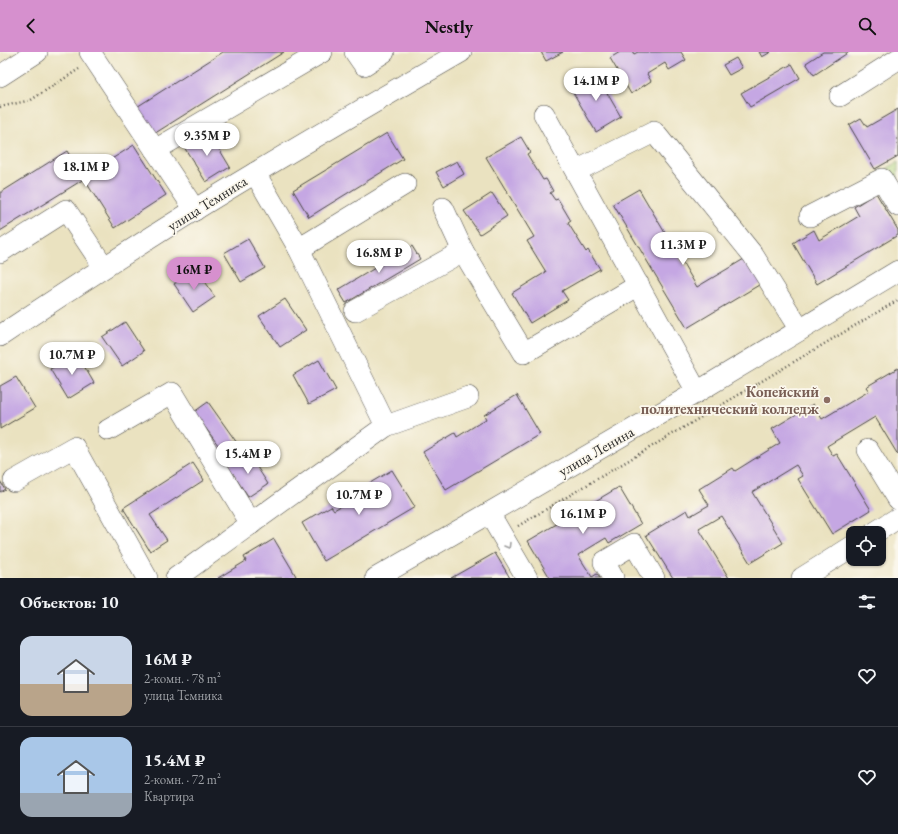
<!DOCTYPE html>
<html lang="ru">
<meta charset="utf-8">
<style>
:root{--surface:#171b24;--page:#242831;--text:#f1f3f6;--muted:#9ea1a6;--line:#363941;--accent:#d690ce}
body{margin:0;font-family:"EB Garamond",serif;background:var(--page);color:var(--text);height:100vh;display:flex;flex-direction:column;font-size:15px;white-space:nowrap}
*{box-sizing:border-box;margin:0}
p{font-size:13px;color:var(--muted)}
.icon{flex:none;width:22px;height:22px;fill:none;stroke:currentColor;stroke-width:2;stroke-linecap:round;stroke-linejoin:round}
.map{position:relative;height:526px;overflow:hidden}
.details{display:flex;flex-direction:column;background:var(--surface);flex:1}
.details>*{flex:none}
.buttons{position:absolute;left:846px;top:474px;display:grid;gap:8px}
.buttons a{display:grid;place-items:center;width:40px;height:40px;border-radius:8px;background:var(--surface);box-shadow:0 1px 3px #0004;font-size:20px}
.price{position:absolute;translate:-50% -34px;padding:0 9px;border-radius:14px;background:#fff;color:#222;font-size:13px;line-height:26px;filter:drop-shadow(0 1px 2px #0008)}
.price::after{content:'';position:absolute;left:50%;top:24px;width:12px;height:9px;margin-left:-6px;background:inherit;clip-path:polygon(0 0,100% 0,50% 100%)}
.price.on{background:var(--accent);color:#111}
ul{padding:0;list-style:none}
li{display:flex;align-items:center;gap:12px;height:100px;padding:0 20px}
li+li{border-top:1px solid var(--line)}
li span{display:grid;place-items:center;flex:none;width:112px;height:80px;border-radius:12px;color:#555}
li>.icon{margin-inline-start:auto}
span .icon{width:48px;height:48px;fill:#fffc;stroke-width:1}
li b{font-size:17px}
h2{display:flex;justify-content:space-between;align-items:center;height:48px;padding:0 20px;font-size:17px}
header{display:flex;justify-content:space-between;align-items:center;height:52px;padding:0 20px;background:var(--accent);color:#111;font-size:18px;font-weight:700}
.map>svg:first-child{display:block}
</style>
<header><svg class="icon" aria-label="back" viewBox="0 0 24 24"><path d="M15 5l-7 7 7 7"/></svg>Nestly<svg class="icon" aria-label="search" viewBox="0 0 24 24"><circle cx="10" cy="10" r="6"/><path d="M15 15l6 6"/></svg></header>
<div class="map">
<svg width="898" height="526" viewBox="0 0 898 526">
<rect width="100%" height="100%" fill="#fbf7ec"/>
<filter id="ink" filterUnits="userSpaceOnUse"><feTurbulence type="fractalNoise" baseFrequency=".025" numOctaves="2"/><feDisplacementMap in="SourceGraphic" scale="8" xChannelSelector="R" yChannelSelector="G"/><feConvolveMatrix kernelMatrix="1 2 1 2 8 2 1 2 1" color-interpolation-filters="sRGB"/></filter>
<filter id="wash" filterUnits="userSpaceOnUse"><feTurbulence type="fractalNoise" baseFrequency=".012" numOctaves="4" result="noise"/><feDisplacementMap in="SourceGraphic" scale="16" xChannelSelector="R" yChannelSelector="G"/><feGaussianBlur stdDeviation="0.9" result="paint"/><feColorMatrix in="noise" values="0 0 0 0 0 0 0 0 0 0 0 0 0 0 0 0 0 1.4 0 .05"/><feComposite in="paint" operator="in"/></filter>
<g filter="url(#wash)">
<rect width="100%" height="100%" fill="#eae2c0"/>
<path fill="#acd17b" stroke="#6c7e53" d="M 898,110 L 898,133 L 888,116 Z"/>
<g id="blocks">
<g fill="#c5a7e3">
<path d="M 223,0 L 284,0 L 149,85 L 132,58 Z"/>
<path d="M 541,0 L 563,0 L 546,9 Z"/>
<path d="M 620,0 L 633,0 L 634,2 L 638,0 L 681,0 L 686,8 L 669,18 L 665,11 L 647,22 L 651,29 L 631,42 L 610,6 Z"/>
<path d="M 759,0 L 771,0 L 762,5 Z"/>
<path d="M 823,0 L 849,0 L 814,23 L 806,11 Z"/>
<path d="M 736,6 L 742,16 L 729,23 L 723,13 Z"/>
<path d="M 792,12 L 800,26 L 750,55 L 741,41 Z"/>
<path d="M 595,20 L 621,65 L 596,80 L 570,35 Z"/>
<path d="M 898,57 L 898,104 L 875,117 L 849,73 L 861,66 L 867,75 Z"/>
<path d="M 209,80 L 230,115 L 206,130 L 184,95 Z"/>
<path d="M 387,81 L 403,107 L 309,165 L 293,138 Z"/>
<path d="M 521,85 L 530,100 L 527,102 L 543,128 L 546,127 L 553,139 L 550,141 L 555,148 L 558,147 L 571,169 L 568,171 L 586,200 L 588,198 L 600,217 L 562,239 L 568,248 L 530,271 L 512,241 L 546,220 L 527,189 L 534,185 L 486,105 Z"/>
<path d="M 134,93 L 166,143 L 115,176 L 84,127 L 0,179 L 0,141 L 67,99 L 83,125 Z"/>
<path d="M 457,109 L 464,122 L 444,134 L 436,120 Z"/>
<path d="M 639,137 L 697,235 L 749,204 L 764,230 L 687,276 L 613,152 Z"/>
<path d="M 492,141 L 507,164 L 480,182 L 464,159 Z"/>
<path d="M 876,141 L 898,178 L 898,183 L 817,232 L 793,191 L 814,178 L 819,188 L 859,164 L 854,155 Z"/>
<path d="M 248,187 L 265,216 L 241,230 L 224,201 Z"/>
<path d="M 412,194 L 420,207 L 346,251 L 338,238 Z"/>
<path d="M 195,217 L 215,245 L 193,260 L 174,232 Z"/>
<path d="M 285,247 L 306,278 L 280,295 L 259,264 Z"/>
<path d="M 125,270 L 144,299 L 122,314 L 102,285 Z"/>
<path d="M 77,302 L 94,331 L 68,347 L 50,317 Z"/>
<path d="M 319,308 L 336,338 L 309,352 L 293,323 Z"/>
<path d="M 898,316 L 898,403 L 875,365 L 827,394 L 833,404 L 837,402 L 871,458 L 832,482 L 798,427 L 803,424 L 796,413 L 752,440 L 783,491 L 750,511 L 721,464 L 699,477 L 729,526 L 673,526 L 646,483 L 687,458 L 690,464 L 709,453 L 699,437 L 733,416 L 735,419 L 780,391 L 772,377 L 813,352 L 822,367 L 869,339 L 866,335 Z"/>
<path d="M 16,325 L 35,356 L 0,377 L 0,334 Z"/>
<path d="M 517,343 L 540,382 L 446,438 L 423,400 L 455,381 L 457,385 L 486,367 L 484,363 Z"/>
<path d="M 208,350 L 242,398 L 229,408 L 194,360 Z"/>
<path d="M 248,401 L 268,432 L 248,445 L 228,414 Z"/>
<path d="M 193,411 L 204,428 L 150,463 L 167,488 L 150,499 L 123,456 Z"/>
<path d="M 392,418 L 415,455 L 324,509 L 302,471 L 331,454 L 334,458 L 361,442 L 358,438 Z"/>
<path d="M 0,429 L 5,437 L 0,440 Z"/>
<path d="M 619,435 L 641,472 L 609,491 L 606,486 L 578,503 L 592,525 L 597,522 L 600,526 L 550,526 L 528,489 Z"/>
<path d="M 274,487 L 296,524 L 293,526 L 218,526 L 246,509 L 244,505 Z"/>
<path d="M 495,501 L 510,526 L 451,526 Z"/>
</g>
</g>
</g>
<g filter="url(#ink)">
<use href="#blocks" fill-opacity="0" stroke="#484641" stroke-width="1"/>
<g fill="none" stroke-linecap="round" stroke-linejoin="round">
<g stroke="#484641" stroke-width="22">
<g id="minor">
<path d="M 90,0 L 195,158"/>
<path d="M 355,0 L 364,13 L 384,0"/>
<path d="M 0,24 L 37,0"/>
<path d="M 840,44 L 898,7"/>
<path d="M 544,62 L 697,340"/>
<path d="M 155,98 L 322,0"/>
<path d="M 576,119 L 654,80 L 753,203 L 800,278"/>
<path d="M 255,121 L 299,197 L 405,132"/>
<path d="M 443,156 L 463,199"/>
<path d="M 810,164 L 882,127 L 898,154"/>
<path d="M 0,200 L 66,158 L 104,215"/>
<path d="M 355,259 L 463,199 L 524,301 L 639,233"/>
<path d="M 0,284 C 84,228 168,173 255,121 C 323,80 392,40 461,0"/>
<path d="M 386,374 L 468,345"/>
<path d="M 108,378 L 172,341 L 251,472"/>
<path d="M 868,398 L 898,447"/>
<path d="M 14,429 L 74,395 L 147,526"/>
<path d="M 489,461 L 527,526"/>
<path d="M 874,481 L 898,466"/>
<path d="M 176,526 L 386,374 L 299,197"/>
<path d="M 376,526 L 489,461 L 697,340 L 898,219"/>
<path d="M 613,526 L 604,510 L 634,492 L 654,526"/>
<path d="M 802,526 L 853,494"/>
</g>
</g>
<g stroke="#484641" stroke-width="2.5" stroke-dasharray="1 3" stroke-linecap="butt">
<path d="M 0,55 L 31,48 L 79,17"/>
<path d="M 518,474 L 898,248"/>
</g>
<use href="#minor" stroke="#fff" stroke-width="21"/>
</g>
<defs><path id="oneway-chevron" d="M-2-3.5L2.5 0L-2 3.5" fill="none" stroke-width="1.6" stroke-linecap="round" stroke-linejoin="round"/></defs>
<use stroke="#a0a0a0" href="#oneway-chevron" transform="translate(508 494) rotate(59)"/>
</g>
<circle fill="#8d6e63" stroke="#fbf7ec" stroke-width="1.5" cx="827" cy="348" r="4"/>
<g text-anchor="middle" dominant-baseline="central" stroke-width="3.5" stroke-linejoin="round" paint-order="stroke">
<g font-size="15" fill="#2b2b2b" stroke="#fbf7ec">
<text transform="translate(207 151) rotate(-32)">улица Темника</text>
<text transform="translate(596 399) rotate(-30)">улица Ленина</text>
</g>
<g font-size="15" font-weight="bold" fill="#785e54" stroke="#fbf7ec" text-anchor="end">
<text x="819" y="339">Копейский<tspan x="819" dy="17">политехнический колледж</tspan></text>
</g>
</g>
</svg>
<div class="buttons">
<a><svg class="icon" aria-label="locate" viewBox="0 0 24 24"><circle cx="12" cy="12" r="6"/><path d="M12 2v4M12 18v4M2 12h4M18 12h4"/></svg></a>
</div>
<b class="price" style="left:596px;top:50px">14.1M ₽</b>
<b class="price" style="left:207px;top:105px">9.35M ₽</b>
<b class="price" style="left:86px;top:136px">18.1M ₽</b>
<b class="price" style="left:683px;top:214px">11.3M ₽</b>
<b class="price" style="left:379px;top:222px">16.8M ₽</b>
<b class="price on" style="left:194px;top:239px">16M ₽</b>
<b class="price" style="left:72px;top:324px">10.7M ₽</b>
<b class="price" style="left:248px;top:423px">15.4M ₽</b>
<b class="price" style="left:359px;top:464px">10.7M ₽</b>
<b class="price" style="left:583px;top:483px">16.1M ₽</b>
</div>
<section class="details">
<h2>Объектов: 10<svg class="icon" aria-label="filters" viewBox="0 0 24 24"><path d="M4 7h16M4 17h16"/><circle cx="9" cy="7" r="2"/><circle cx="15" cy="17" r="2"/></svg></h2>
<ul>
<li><span style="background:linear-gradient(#c9d6e8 60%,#b9a48a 0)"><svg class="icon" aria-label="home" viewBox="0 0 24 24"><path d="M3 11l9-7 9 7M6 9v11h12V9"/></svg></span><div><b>16M ₽</b><p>2-комн. · 78 m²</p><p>улица Темника</p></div><svg class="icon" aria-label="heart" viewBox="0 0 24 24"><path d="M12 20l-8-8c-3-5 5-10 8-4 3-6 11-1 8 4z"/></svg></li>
<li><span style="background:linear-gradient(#a9c7e8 70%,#9aa5b1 0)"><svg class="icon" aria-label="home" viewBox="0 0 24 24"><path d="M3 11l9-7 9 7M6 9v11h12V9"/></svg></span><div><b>15.4M ₽</b><p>2-комн. · 72 m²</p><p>Квартира</p></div><svg class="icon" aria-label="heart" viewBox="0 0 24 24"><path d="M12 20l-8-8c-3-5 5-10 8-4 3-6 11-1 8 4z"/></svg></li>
</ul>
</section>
